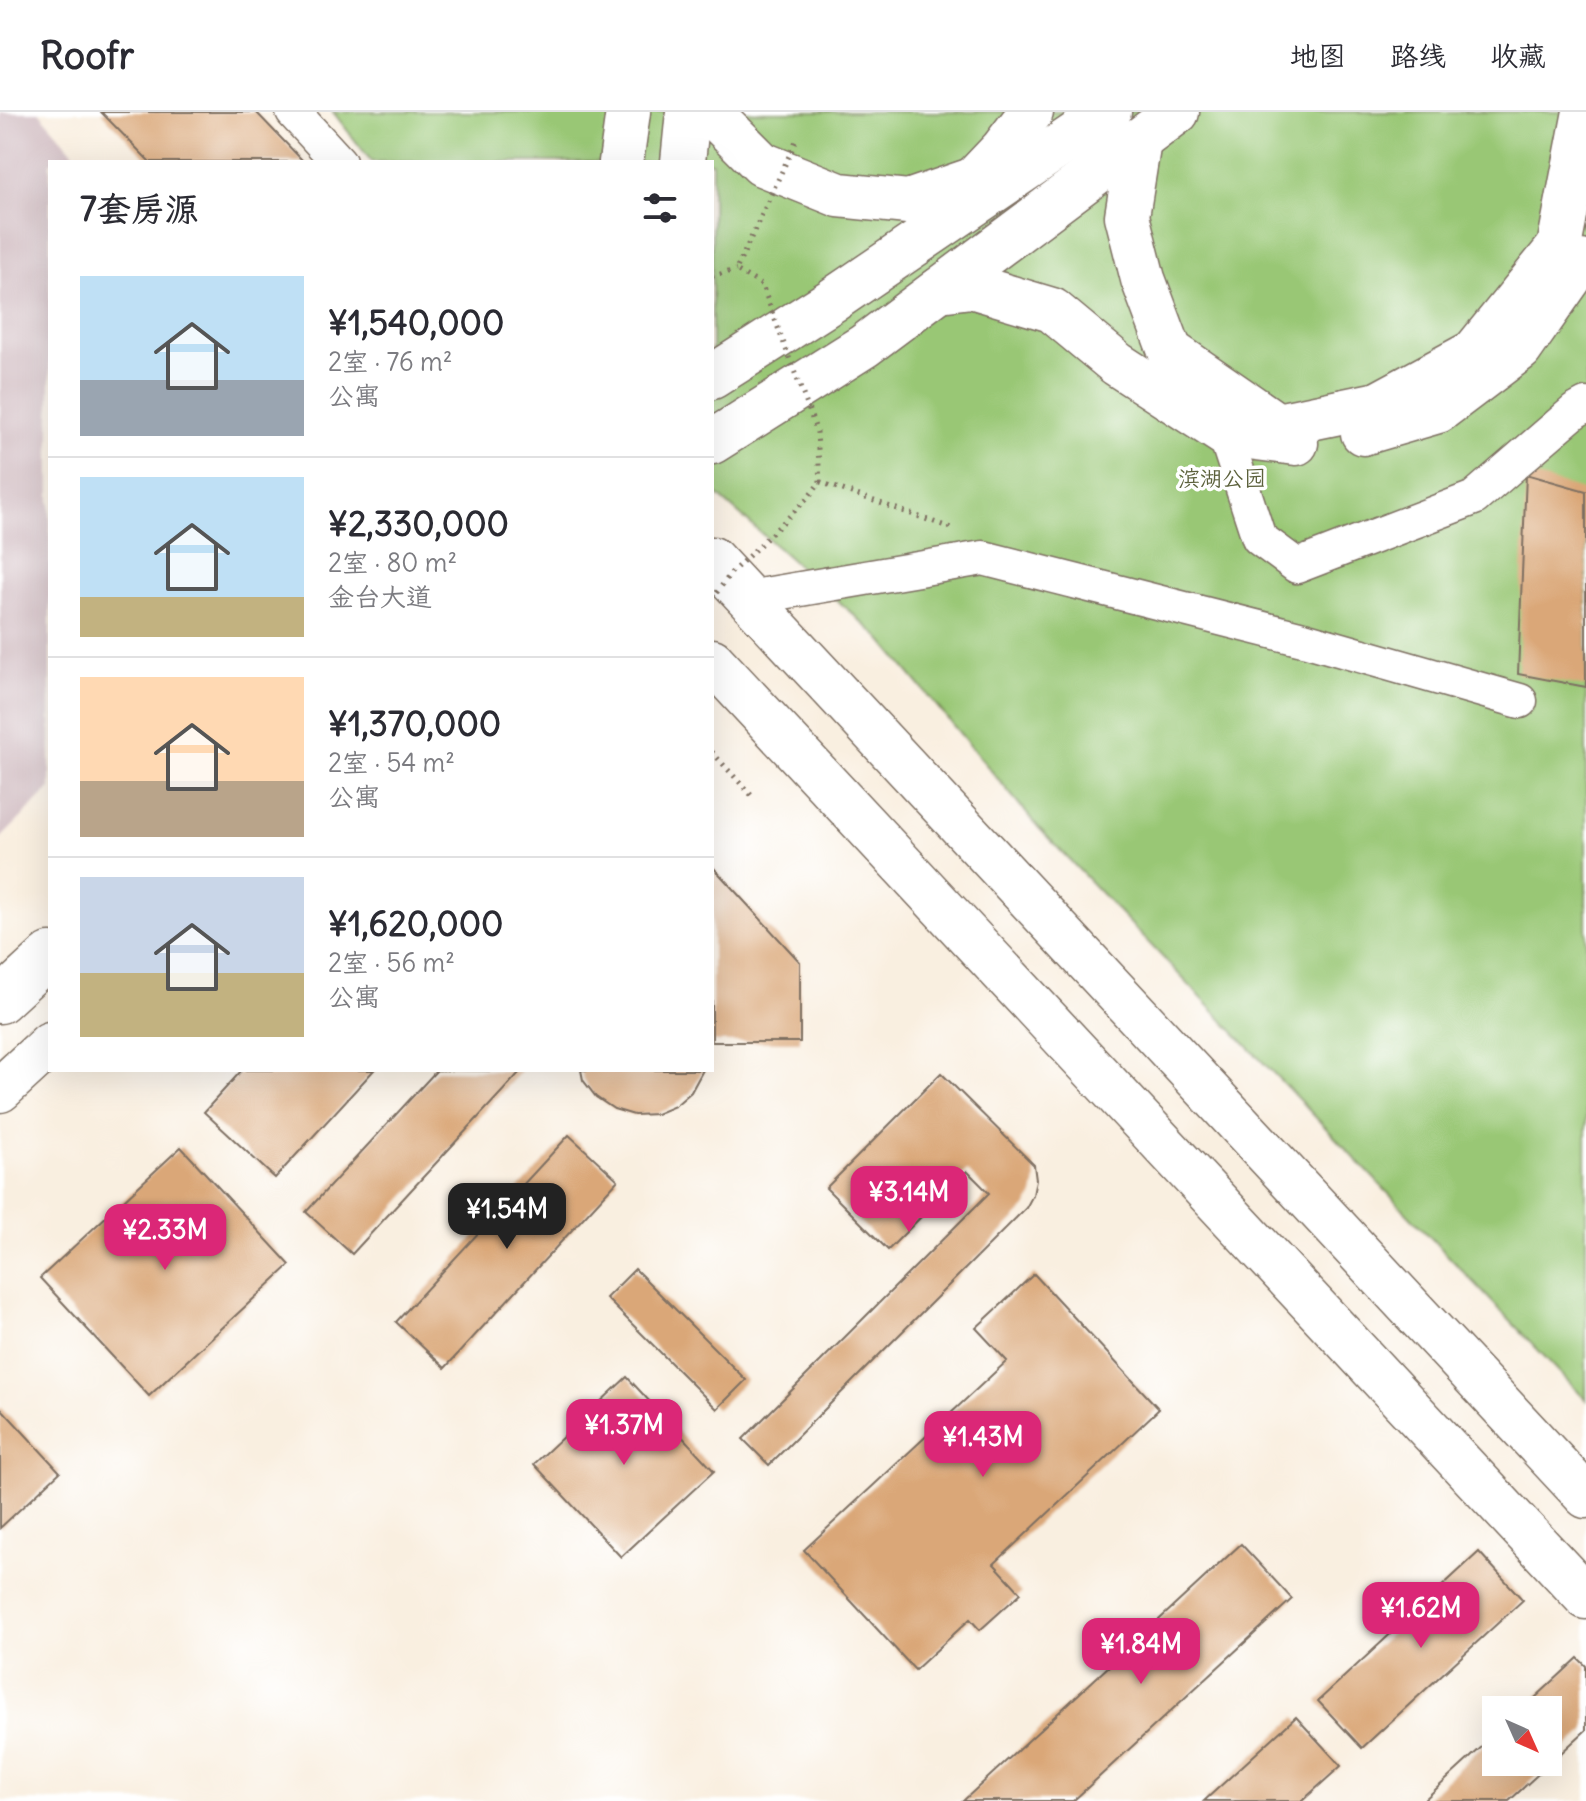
<!DOCTYPE html>
<html lang="zh">
<meta charset="utf-8">
<style>
:root{--surface:#fff;--page:#f7f7f7;--text:#2b2b33;--muted:#7c7c81;--line:#e1e1e2;--accent:#db2777}
body{margin:0;font-family:Delius,"LXGW WenKai TC",sans-serif;background:var(--page);color:var(--text);height:100vh;display:flex;flex-direction:column;font-size:30px;white-space:nowrap}
*{box-sizing:border-box;margin:0}
p{font-size:26px;color:var(--muted)}
.icon{flex:none;width:44px;height:44px;fill:none;stroke:currentColor;stroke-width:2;stroke-linecap:round;stroke-linejoin:round}
.map{position:relative;flex:1;overflow:hidden}
.side{position:absolute;left:48px;top:48px;width:666px;height:912px;display:flex;flex-direction:column;background:var(--surface);border-radius:0px;box-shadow:0 8px 32px #0002}
.side>*{flex:none}
.needle{width:52px;rotate:135deg}
.buttons{position:absolute;left:1482px;top:1584px;display:grid;gap:16px}
.buttons a{display:grid;place-items:center;width:80px;height:80px;border-radius:0px;background:var(--surface);box-shadow:0 8px 32px #0002;font-size:40px}
.price{position:absolute;translate:-50% -68px;padding:0 18px;border-radius:16px;background:var(--accent);color:#fff;font-size:26px;line-height:52px;filter:drop-shadow(0 2px 4px #0008)}
.price::after{content:'';position:absolute;left:50%;top:48px;width:24px;height:18px;margin-left:-12px;background:inherit;clip-path:polygon(0 0,100% 0,50% 100%)}
.price.active{background:#222;color:#fff}
ul{padding:0;list-style:none}
li{display:flex;align-items:center;gap:24px;height:200px;padding:0 32px}
li+li{border-top:2px solid var(--line)}
li span{display:grid;place-items:center;flex:none;width:224px;height:160px;border-radius:0px;color:#555}
li>.icon{margin-inline-start:auto}
span .icon{width:96px;height:96px;fill:#fffc;stroke-width:1}
li b{font-size:34px}
h2{display:flex;justify-content:space-between;align-items:center;height:96px;padding:0 32px;font-size:34px}
header{display:flex;align-items:center;gap:48px;box-sizing:border-box;height:112px;padding:0 40px;background:var(--surface);border-bottom:2px solid var(--line)}
header strong{font-size:38px}
nav{display:flex;gap:44px;margin-inline-start:auto;font-size:28px}
.map>svg:first-child{display:block}
</style>
<header>
<strong>Roofr</strong>
<nav><a>地图</a><a>路线</a><a>收藏</a></nav>
</header>
<div class="map">
<svg width="1586" height="1689" viewBox="0 0 1586 1689">
<rect width="100%" height="100%" fill="#fff"/>
<filter id="ink" filterUnits="userSpaceOnUse"><feTurbulence type="fractalNoise" baseFrequency=".0125" numOctaves="2"/><feDisplacementMap in="SourceGraphic" scale="16" xChannelSelector="R" yChannelSelector="G"/><feConvolveMatrix kernelMatrix="1 2 1 2 8 2 1 2 1" color-interpolation-filters="sRGB"/></filter>
<filter id="wash" filterUnits="userSpaceOnUse"><feTurbulence type="fractalNoise" baseFrequency=".006" numOctaves="4" result="noise"/><feDisplacementMap in="SourceGraphic" scale="32" xChannelSelector="R" yChannelSelector="G"/><feGaussianBlur stdDeviation="1.8" result="paint"/><feColorMatrix in="noise" values="0 0 0 0 0 0 0 0 0 0 0 0 0 0 0 0 0 1.4 0 .05"/><feComposite in="paint" operator="in"/></filter>
<g filter="url(#wash)">
<rect width="100%" height="100%" fill="#f9efe0"/>
<path fill="#d2bec3" d="M 0,0 L 39,0 L 82,50 L 50,50 L 50,677 L 0,727 Z"/>
<path fill="#99c774" stroke="#6a7849" stroke-width="2" d="M 333,0 L 1586,0 L 1586,1288 L 1039,716 L 880,526 L 712,378 L 712,50 L 372,50 Z"/>
<g id="blocks">
<g fill="#daa778">
<path d="M 101,0 L 256,0 L 304,50 L 150,50 Z"/>
<path d="M 1526,362 L 1586,379 L 1586,575 L 1518,562 Z"/>
<path d="M 712,754 L 800,850 L 800,930 L 712,930 Z"/>
<path d="M 242,958 L 374,958 L 275,1066 L 204,1000 Z"/>
<path d="M 437,958 L 521,959 L 352,1142 L 306,1100 Z"/>
<path d="M 581,958 L 703,958 L 691,980 L 675,994 L 656,1002 L 634,1003 L 614,997 L 596,985 L 583,968 Z"/>
<path d="M 941,961 L 1034,1053 L 1036,1068 L 1033,1083 L 1026,1096 L 769,1353 L 743,1327 L 989,1081 L 967,1059 L 888,1138 L 826,1076 Z"/>
<path d="M 569,1023 L 618,1068 L 445,1256 L 396,1210 Z"/>
<path d="M 181,1035 L 290,1153 L 149,1284 L 40,1166 Z"/>
<path d="M 635,1157 L 746,1268 L 717,1297 L 606,1186 Z"/>
<path d="M 1034,1162 L 1159,1297 L 994,1452 L 1021,1481 L 980,1518 L 970,1507 L 915,1558 L 804,1438 L 1007,1249 L 976,1216 Z"/>
<path d="M 627,1265 L 714,1359 L 621,1445 L 534,1352 Z"/>
<path d="M 0,1295 L 60,1360 L 0,1416 Z"/>
<path d="M 1241,1432 L 1292,1487 L 1073,1689 L 963,1689 Z"/>
<path d="M 1479,1440 L 1523,1488 L 1362,1636 L 1318,1589 Z"/>
<path d="M 1578,1546 L 1586,1554 L 1586,1618 L 1509,1689 L 1423,1689 L 1496,1622 L 1496,1650 L 1548,1650 L 1548,1598 L 1522,1598 Z"/>
<path d="M 1296,1605 L 1341,1654 L 1302,1689 L 1204,1689 Z"/>
</g>
</g>
</g>
<g filter="url(#ink)">
<use href="#blocks" fill-opacity="0" stroke="#7e6f62" stroke-width="2"/>
<g fill="none" stroke-linecap="round" stroke-linejoin="round">
<g stroke="#7e6f62" stroke-width="37">
<g id="minor">
<path d="M 293,0 L 339,50"/>
<path d="M 1225,322 L 1259,426 L 1297,454 L 1474,386 L 1575,299 L 1586,293"/>
<path d="M 747,486 L 983,446 L 1307,528 L 1520,589"/>
</g>
</g>
<g stroke="#7e6f62" stroke-width="47">
<g id="major">
<path d="M 713,0 L 718,8 L 762,52 L 839,83 L 908,90 L 975,67 L 991,59"/>
<path d="M 1139,29 L 1127,104 L 1143,167 L 1170,239 L 1277,313 L 1378,292 L 1474,240 L 1559,135 L 1585,0"/>
<path d="M 621,50 L 628,0"/>
<path d="M 683,50 L 688,0"/>
<path d="M 965,77 L 1002,38 L 1031,0"/>
<path d="M 939,178 L 971,174 L 1052,198 L 1117,252 L 1225,322 L 1296,331"/>
<path d="M 712,265 L 833,188 L 1109,0"/>
<path d="M 1363,321 L 1438,299 L 1520,237 L 1581,150"/>
<path d="M 712,330 L 864,234 L 1177,0"/>
<path d="M 712,447 L 1586,1384"/>
<path d="M 712,549 L 1586,1485"/>
<path d="M 0,889 L 50,843"/>
<path d="M 0,978 L 50,932"/>
</g>
</g>
<g stroke="#7e6f62" stroke-width="5" stroke-dasharray="2 6" stroke-linecap="butt">
<path d="M 712,164 L 736,158"/>
<path d="M 820,370 L 951,416"/>
<path d="M 712,640 L 752,684"/>
</g>
<use href="#minor" stroke="#fff" stroke-width="34"/>
<use href="#major" stroke="#fff" stroke-width="44"/>
<path stroke="#7e6f62" stroke-width="5" stroke-dasharray="2 6" stroke-linecap="butt" d="M 712,487 L 731,461 L 807,387 L 820,370 L 817,320 L 762,173 L 736,158 L 796,29"/>
</g>
</g>
<g text-anchor="middle" dominant-baseline="central" stroke-width="7" stroke-linejoin="round" paint-order="stroke">
<g font-size="22" fill="#5c613c" stroke="#fff">
<text x="1222" y="366">滨湖公园</text>
</g>
</g>
</svg>
<div class="buttons">
<a><svg class="needle" viewBox="-14 -14 28 28"><path d="M0-13l5 13h-10z" fill="#e53935"/><path d="M0 13l5-13h-10z" fill="#7c7c81"/></svg></a>
</div>
<b class="price" style="left:909px;top:1122px">¥3.14M</b>
<b class="price active" style="left:507px;top:1139px">¥1.54M</b>
<b class="price" style="left:165px;top:1160px">¥2.33M</b>
<b class="price" style="left:624px;top:1355px">¥1.37M</b>
<b class="price" style="left:983px;top:1367px">¥1.43M</b>
<b class="price" style="left:1421px;top:1538px">¥1.62M</b>
<b class="price" style="left:1141px;top:1574px">¥1.84M</b>
<section class="side">
<h2>7套房源<svg class="icon" aria-label="filters" viewBox="0 0 24 24"><path d="M4 7h16M4 17h16"/><circle cx="9" cy="7" r="2"/><circle cx="15" cy="17" r="2"/></svg></h2>
<ul>
<li><span style="background:linear-gradient(#bfe0f5 65%,#9aa5b1 0)"><svg class="icon" aria-label="home" viewBox="0 0 24 24"><path d="M3 11l9-7 9 7M6 9v11h12V9"/></svg></span><div><b>¥1,540,000</b><p>2室 · 76 m²</p><p>公寓</p></div></li>
<li><span style="background:linear-gradient(#bfe0f5 75%,#c2b280 0)"><svg class="icon" aria-label="home" viewBox="0 0 24 24"><path d="M3 11l9-7 9 7M6 9v11h12V9"/></svg></span><div><b>¥2,330,000</b><p>2室 · 80 m²</p><p>金台大道</p></div></li>
<li><span style="background:linear-gradient(#ffd9b3 65%,#b9a48a 0)"><svg class="icon" aria-label="home" viewBox="0 0 24 24"><path d="M3 11l9-7 9 7M6 9v11h12V9"/></svg></span><div><b>¥1,370,000</b><p>2室 · 54 m²</p><p>公寓</p></div></li>
<li><span style="background:linear-gradient(#c9d6e8 60%,#c2b280 0)"><svg class="icon" aria-label="home" viewBox="0 0 24 24"><path d="M3 11l9-7 9 7M6 9v11h12V9"/></svg></span><div><b>¥1,620,000</b><p>2室 · 56 m²</p><p>公寓</p></div></li>
</ul>
</section>
</div>
